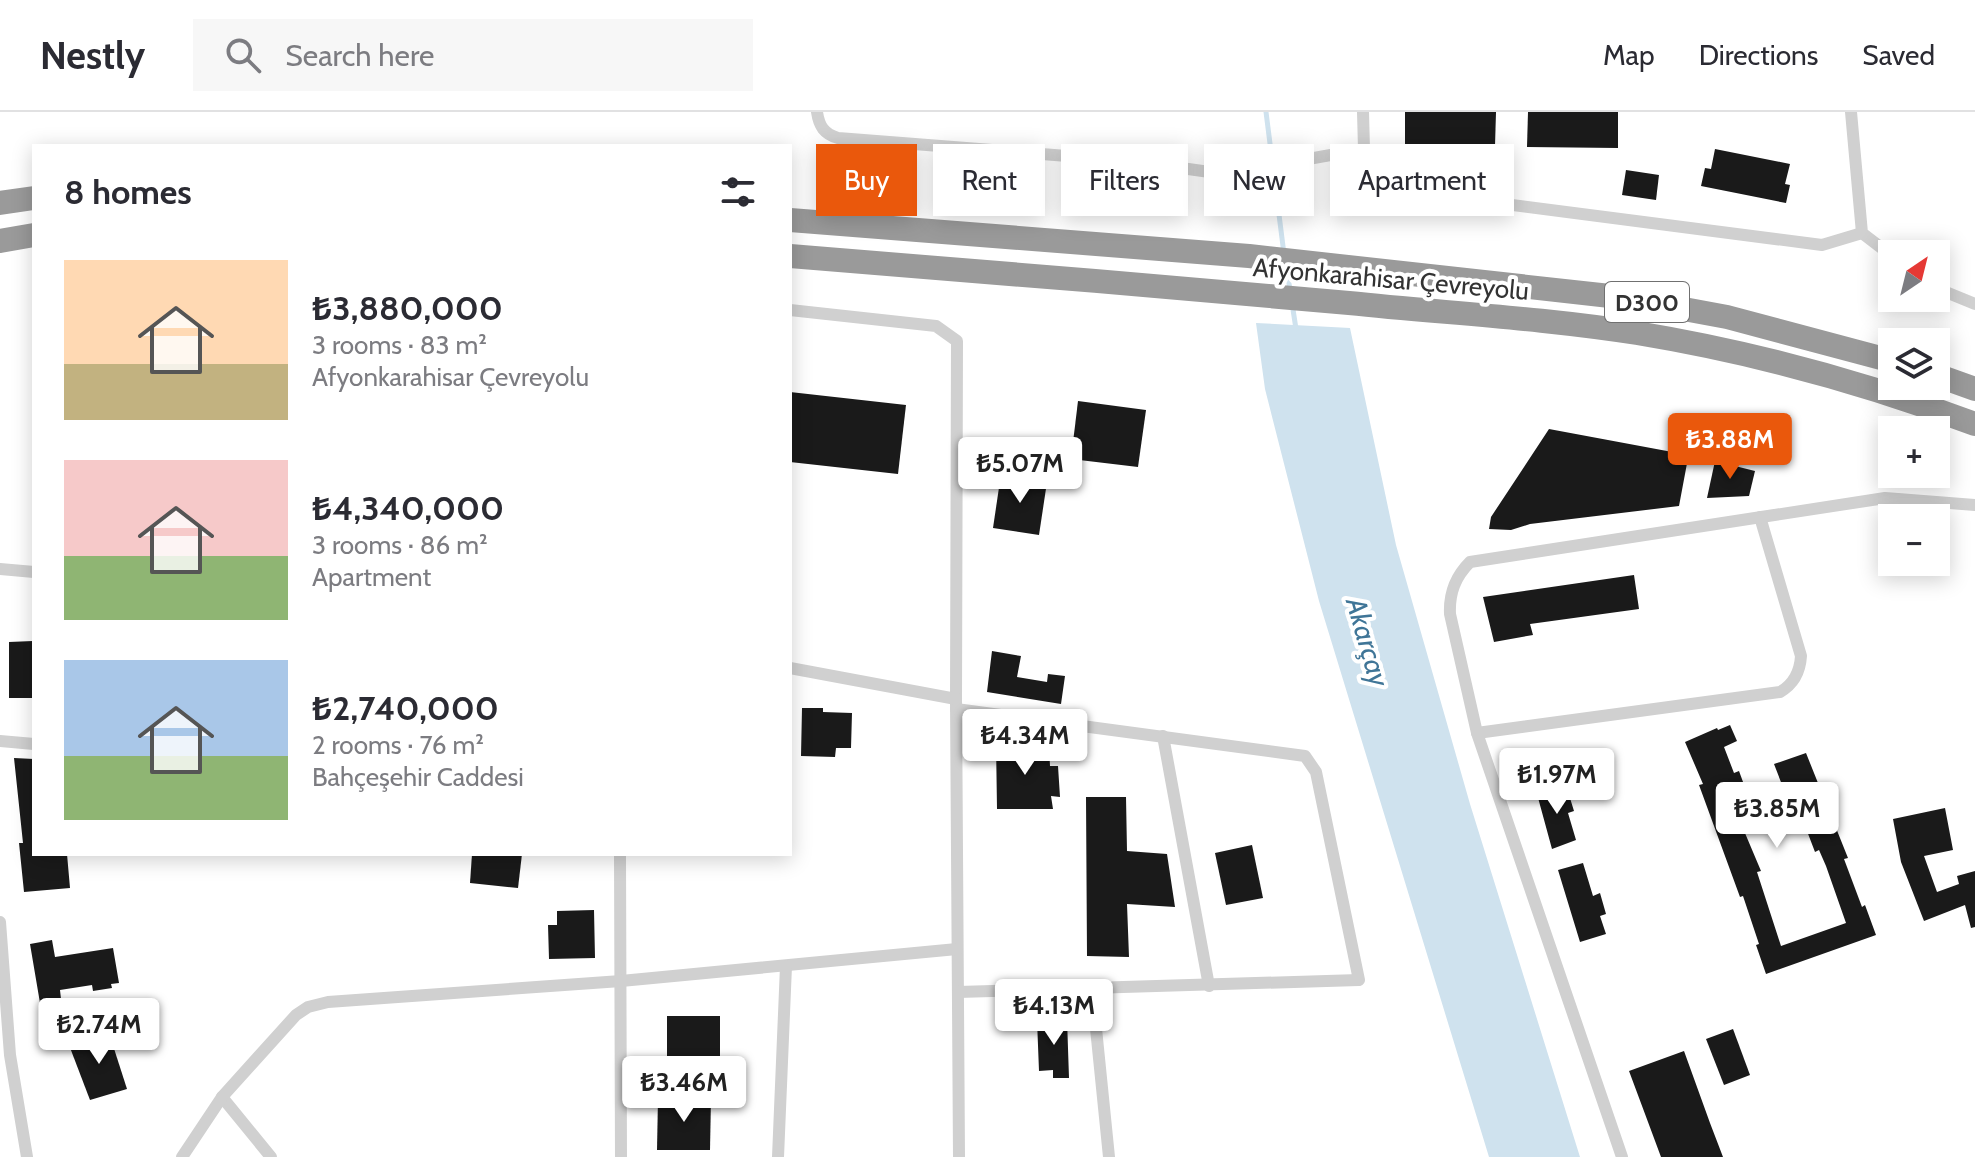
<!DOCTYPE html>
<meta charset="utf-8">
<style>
:root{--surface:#fff;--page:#f7f7f7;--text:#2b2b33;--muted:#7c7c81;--line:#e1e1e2;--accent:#ea580c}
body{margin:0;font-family:Cabin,sans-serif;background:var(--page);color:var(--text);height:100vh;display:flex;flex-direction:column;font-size:30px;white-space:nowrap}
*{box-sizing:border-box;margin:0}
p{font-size:26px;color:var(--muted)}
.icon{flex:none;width:44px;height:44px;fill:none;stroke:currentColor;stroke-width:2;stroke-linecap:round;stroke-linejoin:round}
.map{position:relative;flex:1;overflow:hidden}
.side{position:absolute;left:32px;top:32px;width:760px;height:712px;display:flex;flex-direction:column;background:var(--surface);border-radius:0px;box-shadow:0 4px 20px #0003}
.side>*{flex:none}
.guide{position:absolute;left:816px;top:32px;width:760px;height:72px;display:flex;gap:16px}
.needle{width:52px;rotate:35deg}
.tools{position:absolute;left:1878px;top:128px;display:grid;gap:16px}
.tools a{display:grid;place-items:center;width:72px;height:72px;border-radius:0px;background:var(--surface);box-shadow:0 4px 20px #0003;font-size:40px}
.price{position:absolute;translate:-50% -68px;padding:0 18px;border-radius:8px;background:#fff;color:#222;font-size:26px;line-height:52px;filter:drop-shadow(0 2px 4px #0008)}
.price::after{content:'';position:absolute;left:50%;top:48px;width:24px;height:18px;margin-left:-12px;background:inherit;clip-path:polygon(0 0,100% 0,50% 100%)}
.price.active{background:var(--accent);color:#fff}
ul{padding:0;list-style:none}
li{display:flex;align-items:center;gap:24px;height:200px;padding:0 32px}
li span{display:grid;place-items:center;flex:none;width:224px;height:160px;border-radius:0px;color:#555}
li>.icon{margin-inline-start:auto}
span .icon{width:96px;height:96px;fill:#fffc;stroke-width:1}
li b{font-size:34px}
h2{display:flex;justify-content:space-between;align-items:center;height:96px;padding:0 32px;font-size:34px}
.tag{padding:0 28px;border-radius:0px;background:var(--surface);box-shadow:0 4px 20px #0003;font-size:28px;line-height:72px}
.tag.active{background:var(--accent);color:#fff}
header{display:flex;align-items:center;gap:48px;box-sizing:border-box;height:112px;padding:0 40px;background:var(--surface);border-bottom:2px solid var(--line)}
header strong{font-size:38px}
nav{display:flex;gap:44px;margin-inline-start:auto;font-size:28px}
.search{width:560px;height:72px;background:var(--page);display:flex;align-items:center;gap:20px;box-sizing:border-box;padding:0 28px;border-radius:0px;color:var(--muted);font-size:30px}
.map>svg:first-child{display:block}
</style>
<header>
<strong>Nestly</strong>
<div class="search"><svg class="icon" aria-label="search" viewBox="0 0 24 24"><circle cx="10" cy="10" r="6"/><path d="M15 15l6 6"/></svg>Search here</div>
<nav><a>Map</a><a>Directions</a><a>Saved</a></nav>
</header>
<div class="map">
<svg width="1975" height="1045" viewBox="0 0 1975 1045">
<rect width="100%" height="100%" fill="#fff"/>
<path fill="#cfe2ee" d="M 1256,211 L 1350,216 L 1396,433 L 1470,692 L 1580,1045 L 1489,1045 L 1319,489 L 1265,277 Z"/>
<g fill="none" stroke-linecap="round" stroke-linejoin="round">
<g stroke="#cfe2ee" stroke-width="5">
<path d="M 1266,0 L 1284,142"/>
<path d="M 1286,156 L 1290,177"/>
<path d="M 1292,191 L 1296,217"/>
</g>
</g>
<g fill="#1a1a1a">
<path d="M 1405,0 L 1496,0 L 1495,34 L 1405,33 Z"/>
<path d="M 1528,0 L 1618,0 L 1618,36 L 1527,35 Z"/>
<path d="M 1715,37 L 1790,52 L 1785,72 L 1790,73 L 1786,91 L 1701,74 L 1705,56 L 1711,57 Z"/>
<path d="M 1626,58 L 1659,63 L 1656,88 L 1622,83 Z"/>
<path d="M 1352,81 L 1355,98 L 1342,100 L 1339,84 Z"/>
<path d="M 790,280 L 906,293 L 898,362 L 790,350 Z"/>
<path d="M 1078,289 L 1146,298 L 1138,355 L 1071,347 Z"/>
<path d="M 1549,317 L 1683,342 L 1688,346 L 1679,394 L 1530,412 L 1511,418 L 1489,417 L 1491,405 Z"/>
<path d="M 1715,349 L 1755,359 L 1749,384 L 1707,386 Z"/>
<path d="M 1001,362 L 1047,370 L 1039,423 L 993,416 Z"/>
<path d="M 1634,463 L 1639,497 L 1530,512 L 1533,523 L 1494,530 L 1483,485 Z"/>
<path d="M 33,529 L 34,586 L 9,586 L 9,530 Z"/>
<path d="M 992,539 L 1021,544 L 1017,565 L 1047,570 L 1048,562 L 1065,564 L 1061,592 L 987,580 Z"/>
<path d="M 802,596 L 823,596 L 823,600 L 852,601 L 851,636 L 836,636 L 835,645 L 801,644 Z"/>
<path d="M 1730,613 L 1737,629 L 1724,635 L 1734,661 L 1739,659 L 1750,689 L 1734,695 L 1761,759 L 1757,760 L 1781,834 L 1846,811 L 1826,754 L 1819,738 L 1815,740 L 1802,706 L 1807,705 L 1795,673 L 1784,678 L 1774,652 L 1806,641 L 1848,746 L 1844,747 L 1862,795 L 1865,793 L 1876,823 L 1766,862 L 1756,833 L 1759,832 L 1743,784 L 1740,785 L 1699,673 L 1703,672 L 1685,630 L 1717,616 L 1718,618 Z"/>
<path d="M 996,630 L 1049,635 L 1050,654 L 1058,654 L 1060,685 L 1051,684 L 1053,697 L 997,697 Z"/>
<path d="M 14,646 L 34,647 L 34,742 L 67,742 L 70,776 L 24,780 L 19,731 L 23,731 Z"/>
<path d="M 1566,673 L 1574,699 L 1568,701 L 1576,728 L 1552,737 L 1537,682 Z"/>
<path d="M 1086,685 L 1126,685 L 1127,739 L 1167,742 L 1175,795 L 1127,792 L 1129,845 L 1087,844 Z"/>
<path d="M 1945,696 L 1953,738 L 1924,744 L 1937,780 L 1959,772 L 1957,764 L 1975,759 L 1975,815 L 1971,816 L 1965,793 L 1924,809 L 1901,750 L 1893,707 Z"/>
<path d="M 1252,733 L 1263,786 L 1226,793 L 1215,741 Z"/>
<path d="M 472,742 L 522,742 L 518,776 L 470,771 Z"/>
<path d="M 1583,751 L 1593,784 L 1600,781 L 1606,802 L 1600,804 L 1606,822 L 1580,830 L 1558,758 Z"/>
<path d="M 594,798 L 595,846 L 549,847 L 548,813 L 557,813 L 557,799 Z"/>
<path d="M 52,828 L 55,845 L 113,836 L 119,871 L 111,872 L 112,876 L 93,879 L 92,873 L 60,878 L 61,887 L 40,891 L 30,832 Z"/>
<rect x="667" y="904" width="53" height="50"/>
<path d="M 1067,907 L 1069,966 L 1053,966 L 1053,958 L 1039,959 L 1037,908 Z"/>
<path d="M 1733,917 L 1750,963 L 1724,973 L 1706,927 Z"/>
<path d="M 109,921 L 127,977 L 90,988 L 69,933 Z"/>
<path d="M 1684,939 L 1710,1011 L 1723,1045 L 1661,1045 L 1648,1010 L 1629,959 Z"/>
<path d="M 658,986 L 711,986 L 710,1038 L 657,1038 Z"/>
</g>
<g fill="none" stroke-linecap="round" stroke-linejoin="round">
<g stroke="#d0d0d0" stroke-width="12">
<path d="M 817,0 C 819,14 824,22 838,26 L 1131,49 L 1224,62 L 1364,37"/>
<path d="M 1363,0 L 1365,74 L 1822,133 L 1862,121"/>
<path d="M 1851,0 L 1862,121 L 1892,144"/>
<path d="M 1936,176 L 1975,192"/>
<path d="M 790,198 L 936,214 L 957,229 L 956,587 L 959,1045"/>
<path d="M 0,457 L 34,460"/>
<path d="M 790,556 L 956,587"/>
<path d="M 956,597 L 1305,644 L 1316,660 L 1359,868 L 958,880"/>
<path d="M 1477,621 L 1780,580 C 1794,572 1800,560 1801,544 L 1760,405"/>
<path d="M 1163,624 L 1209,874"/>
<path d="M 0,629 L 34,632"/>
<path d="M 620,742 L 621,1045"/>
<path d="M 0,810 L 10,943 L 27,1045"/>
<path d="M 1092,877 L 1109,1045"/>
<path d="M 222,985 L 271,1045"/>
<path d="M 182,1045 L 222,985 L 296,903 L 308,895 L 328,890 L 621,869 L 957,837"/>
<path d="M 778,1045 L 786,854"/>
<path d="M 1622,1045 L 1477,621 L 1450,502 C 1449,481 1455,465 1470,450 L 1885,386 L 1975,393"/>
</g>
<g stroke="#9a9a9a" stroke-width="24">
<path d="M 0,91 L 34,86"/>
<path d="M 790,108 L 1249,144 L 1619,185 L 1727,205 L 1892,249"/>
<path d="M 0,129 L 34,123"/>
<path d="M 790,144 C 976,159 1163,174 1349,191 C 1445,201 1542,206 1637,221 C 1752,240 1866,271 1975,312"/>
<path d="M 1936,263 L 1975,277"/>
</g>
</g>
<g text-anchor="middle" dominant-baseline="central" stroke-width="8" stroke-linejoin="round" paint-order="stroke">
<rect fill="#fff" stroke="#707070" stroke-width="2" x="1605" y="170" width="84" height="40" rx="6"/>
<g font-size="24" font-weight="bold" fill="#333">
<text x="1647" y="190">D300</text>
</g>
<g font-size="26" fill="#333" stroke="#fff">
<text transform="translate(1391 167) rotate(5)">Afyonkarahisar Çevreyolu</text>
</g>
<g font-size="28" font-style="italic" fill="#3f7597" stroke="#fff">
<text transform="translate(1368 530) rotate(74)">Akarçay</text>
</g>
</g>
</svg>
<div class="tools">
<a><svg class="needle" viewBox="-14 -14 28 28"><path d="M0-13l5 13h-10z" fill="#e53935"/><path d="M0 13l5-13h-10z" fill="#7c7c81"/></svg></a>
<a><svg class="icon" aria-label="layers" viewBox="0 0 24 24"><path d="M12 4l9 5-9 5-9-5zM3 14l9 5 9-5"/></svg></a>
<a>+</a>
<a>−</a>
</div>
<b class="price active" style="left:1730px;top:369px">₺3.88M</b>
<b class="price" style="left:1020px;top:393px">₺5.07M</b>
<b class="price" style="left:1025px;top:665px">₺4.34M</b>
<b class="price" style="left:1557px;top:704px">₺1.97M</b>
<b class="price" style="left:1777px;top:738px">₺3.85M</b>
<b class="price" style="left:1054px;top:935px">₺4.13M</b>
<b class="price" style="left:99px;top:954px">₺2.74M</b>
<b class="price" style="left:684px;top:1012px">₺3.46M</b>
<div class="guide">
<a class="tag active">Buy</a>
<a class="tag">Rent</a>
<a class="tag">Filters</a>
<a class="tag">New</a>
<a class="tag">Apartment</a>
</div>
<section class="side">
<h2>8 homes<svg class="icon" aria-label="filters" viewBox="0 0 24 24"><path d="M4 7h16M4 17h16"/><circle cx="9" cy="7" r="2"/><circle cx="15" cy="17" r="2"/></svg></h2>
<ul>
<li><span style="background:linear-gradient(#ffd9b3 65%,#c2b280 0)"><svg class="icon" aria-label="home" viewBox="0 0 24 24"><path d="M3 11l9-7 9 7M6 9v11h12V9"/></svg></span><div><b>₺3,880,000</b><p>3 rooms · 83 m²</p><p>Afyonkarahisar Çevreyolu</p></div></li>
<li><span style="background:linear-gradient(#f6c9c9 60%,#8fb573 0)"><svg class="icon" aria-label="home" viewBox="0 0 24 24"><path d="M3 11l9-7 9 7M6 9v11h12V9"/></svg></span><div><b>₺4,340,000</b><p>3 rooms · 86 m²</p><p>Apartment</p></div></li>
<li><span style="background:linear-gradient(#a9c7e8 60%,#8fb573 0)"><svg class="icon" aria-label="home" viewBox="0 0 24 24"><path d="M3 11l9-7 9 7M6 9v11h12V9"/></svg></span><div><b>₺2,740,000</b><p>2 rooms · 76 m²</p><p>Bahçeşehir Caddesi</p></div></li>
</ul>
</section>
</div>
